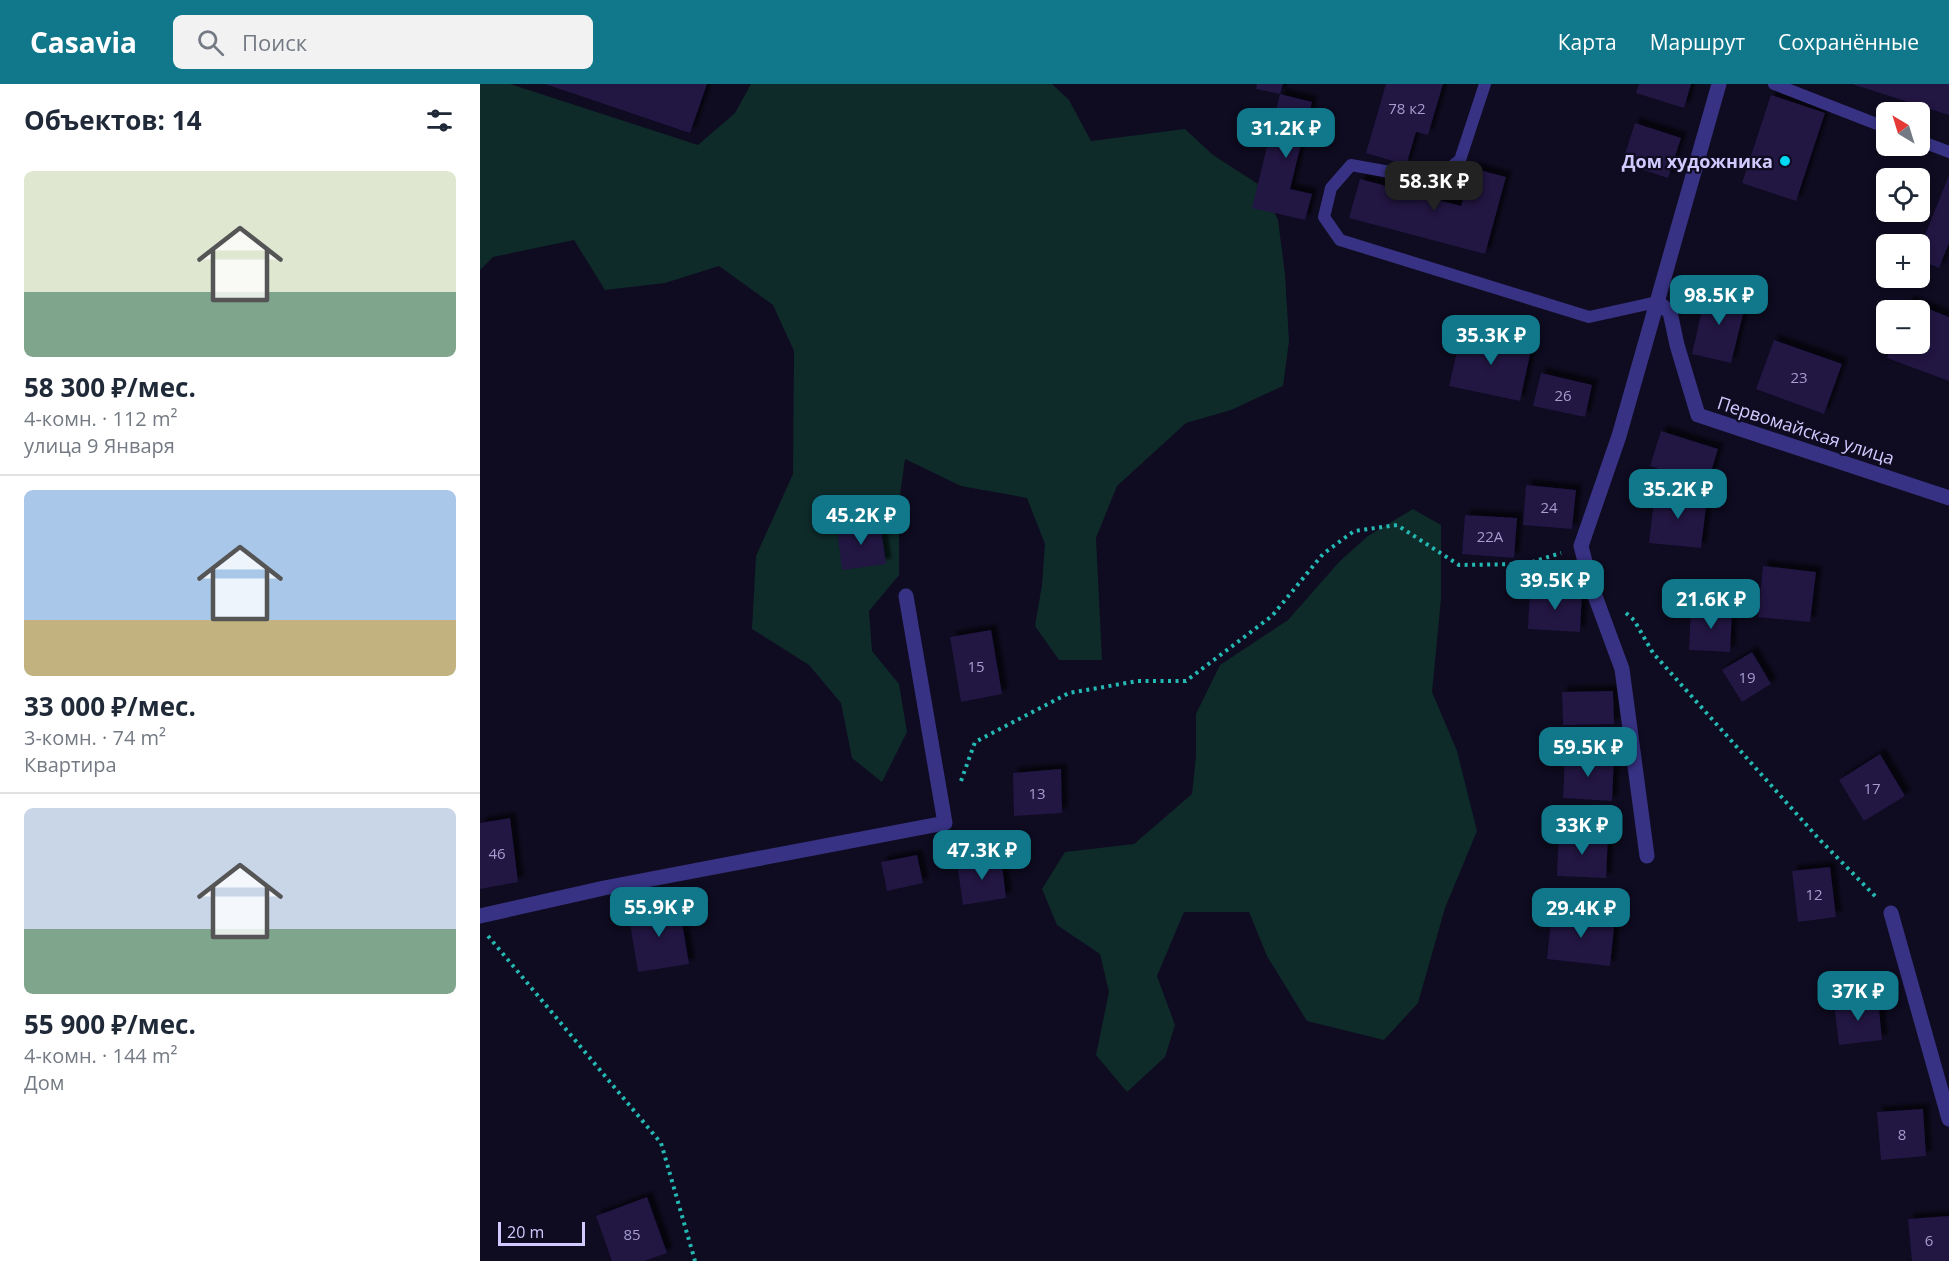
<!DOCTYPE html>
<html lang="ru">
<meta charset="utf-8">
<style>
:root{--surface:#fff;--page:#f2f2f3;--text:#1f2937;--muted:#747a83;--line:#e0e1e3;--accent:#11788c}
body{margin:0;font-family:"Open Sans",sans-serif;background:var(--page);color:var(--text);height:100vh;display:flex;flex-direction:column;font-size:22px;white-space:nowrap}
*{box-sizing:border-box;margin:0}
p{font-size:20px;color:var(--muted)}
.icon{flex:none;width:33px;height:33px;fill:none;stroke:currentColor;stroke-width:2;stroke-linecap:round;stroke-linejoin:round}
.map{position:relative;flex:1;overflow:hidden}
.details{display:flex;flex-direction:column;background:var(--surface);width:480px}
.details>*{flex:none}
.needle{width:39px;rotate:322deg}
.fabs{position:absolute;left:1396px;top:18px;display:grid;gap:12px}
.fabs a{display:grid;place-items:center;width:54px;height:54px;border-radius:9px;background:var(--surface);box-shadow:0 3px 9px #0003;font-size:30px}
.scale{position:absolute;left:18px;bottom:15px;width:87px;box-sizing:border-box;padding-left:6px;border:3px solid #d1caff;border-top:0;font-size:16px;line-height:21px;white-space:nowrap;color:#d1caff;-webkit-text-stroke:4px #0f0b20;paint-order:stroke}
.price{position:absolute;translate:-50% -51px;padding:0 14px;border-radius:12px;background:var(--accent);color:#fff;font-size:20px;line-height:39px;filter:drop-shadow(0 2px 3px #0008)}
.price::after{content:'';position:absolute;left:50%;top:36px;width:18px;height:14px;margin-left:-9px;background:inherit;clip-path:polygon(0 0,100% 0,50% 100%)}
.price.current{background:#222;color:#fff}
ul{padding:0;list-style:none}
li{display:grid;align-content:center;gap:12px;height:318px;padding:0 24px}
li+li{border-top:2px solid var(--line)}
li span{display:grid;place-items:center;height:186px;border-radius:9px;color:#555}
li>.icon{margin-inline-start:auto}
span .icon{width:108px;height:108px;fill:#fffc;stroke-width:1}
li b{font-size:26px}
h2{display:flex;justify-content:space-between;align-items:center;height:72px;padding:0 24px;font-size:26px}
header{display:flex;align-items:center;gap:36px;box-sizing:border-box;height:84px;padding:0 30px;background:var(--accent);color:#fff}
header strong{font-size:28px}
nav{display:flex;gap:33px;margin-inline-start:auto;font-size:21px}
.search{width:420px;height:54px;background:var(--page);display:flex;align-items:center;gap:15px;box-sizing:border-box;padding:0 21px;border-radius:9px;color:var(--muted);font-size:22px}
main{display:flex;flex:1;min-height:0}
.map>svg:first-child{display:block}
</style>
<header>
<strong>Casavia</strong>
<div class="search"><svg class="icon" aria-label="search" viewBox="0 0 24 24"><circle cx="10" cy="10" r="6"/><path d="M15 15l6 6"/></svg>Поиск</div>
<nav><a>Карта</a><a>Маршрут</a><a>Сохранённые</a></nav>
</header>
<main>
<section class="details">
<h2>Объектов: 14<svg class="icon" aria-label="filters" viewBox="0 0 24 24"><path d="M4 7h16M4 17h16"/><circle cx="9" cy="7" r="2"/><circle cx="15" cy="17" r="2"/></svg></h2>
<ul>
<li><span style="background:linear-gradient(#dfe7d0 65%,#7fa58c 0)"><svg class="icon" aria-label="home" viewBox="0 0 24 24"><path d="M3 11l9-7 9 7M6 9v11h12V9"/></svg></span><div><b>58 300 ₽/мес.</b><p>4-комн. · 112 m²</p><p>улица 9 Января</p></div></li>
<li><span style="background:linear-gradient(#a9c7e8 70%,#c2b280 0)"><svg class="icon" aria-label="home" viewBox="0 0 24 24"><path d="M3 11l9-7 9 7M6 9v11h12V9"/></svg></span><div><b>33 000 ₽/мес.</b><p>3-комн. · 74 m²</p><p>Квартира</p></div></li>
<li><span style="background:linear-gradient(#c9d6e8 65%,#7fa58c 0)"><svg class="icon" aria-label="home" viewBox="0 0 24 24"><path d="M3 11l9-7 9 7M6 9v11h12V9"/></svg></span><div><b>55 900 ₽/мес.</b><p>4-комн. · 144 m²</p><p>Дом</p></div></li>
</ul>
</section>
<div class="map">
<svg width="1469" height="1177" viewBox="0 0 1469 1177">
<defs>
<filter id="shadow"><feDropShadow dx="5.5" dy="-5.5" stdDeviation="1.5" flood-color="#0009"/></filter>
</defs>
<rect width="100%" height="100%" fill="#0f0b20"/>
<g fill="#0e2b2a">
<path d="M 0,0 L 30,0 L 218,61 L 255,29 L 271,0 L 572,0 L 589,16 L 611,57 L 705,45 L 733,71 L 781,102 L 798,136 L 805,190 L 809,257 L 803,302 L 751,326 L 706,339 L 637,402 L 616,454 L 622,576 L 579,576 L 555,542 L 562,501 L 565,460 L 547,414 L 481,402 L 425,375 L 419,418 L 419,491 L 389,527 L 392,567 L 419,600 L 427,648 L 402,698 L 372,674 L 361,619 L 329,581 L 272,545 L 276,472 L 313,390 L 314,267 L 293,221 L 239,182 L 185,199 L 125,206 L 94,156 L 13,173 L 0,186 Z"/>
<path d="M 933,425 L 961,441 L 961,515 L 952,608 L 977,667 L 997,747 L 965,824 L 938,919 L 904,956 L 827,937 L 787,872 L 769,828 L 704,828 L 677,892 L 695,941 L 685,973 L 647,1008 L 616,971 L 629,908 L 620,870 L 577,841 L 562,805 L 585,768 L 654,760 L 712,710 L 716,672 L 716,630 L 740,581 L 808,536 L 860,477 L 888,452 Z"/>
</g>
<g fill="#201643" filter="url(#shadow)">
<path d="M 65,0 L 227,0 L 210,49 Z"/>
<path d="M 777,0 L 803,0 L 800,10 L 776,5 Z"/>
<path d="M 906,0 L 963,0 L 948,51 L 936,48 L 926,81 L 886,69 Z"/>
<path d="M 1159,0 L 1211,0 L 1204,24 L 1156,9 Z"/>
<path d="M 1372,0 L 1469,0 L 1469,31 Z"/>
<path d="M 800,10 L 832,18 L 829,29 L 842,32 L 834,63 L 821,60 L 810,105 L 832,110 L 825,136 L 772,124 Z"/>
<path d="M 1291,11 L 1345,29 L 1316,117 L 1262,99 Z"/>
<path d="M 1155,39 L 1201,54 L 1188,94 L 1142,79 Z"/>
<path d="M 992,84 L 1026,93 L 1005,170 L 869,134 L 880,95 L 981,122 Z"/>
<path d="M 1469,91 L 1469,159 L 1459,184 L 1440,176 L 1440,164 Z"/>
<path d="M 1227,204 L 1267,214 L 1251,279 L 1212,270 Z"/>
<path d="M 1428,217 L 1469,233 L 1469,297 L 1407,274 L 1412,260 L 1440,260 L 1440,226 L 1425,226 Z"/>
<path d="M 982,246 L 1052,261 L 1040,317 L 969,302 Z"/>
<path d="M 1294,256 L 1362,280 L 1344,330 L 1276,305 Z"/>
<path d="M 1061,289 L 1112,301 L 1105,333 L 1053,322 Z"/>
<path d="M 1181,347 L 1238,365 L 1227,401 L 1170,382 Z"/>
<path d="M 1046,401 L 1096,406 L 1092,445 L 1043,441 Z"/>
<path d="M 1175,408 L 1227,414 L 1221,464 L 1169,459 Z"/>
<path d="M 985,431 L 1037,434 L 1034,474 L 982,470 Z"/>
<path d="M 400,439 L 406,480 L 362,486 L 357,444 Z"/>
<path d="M 1283,482 L 1336,488 L 1330,538 L 1278,533 Z"/>
<path d="M 1050,505 L 1102,509 L 1100,548 L 1048,545 Z"/>
<path d="M 1211,525 L 1252,526 L 1250,568 L 1209,566 Z"/>
<path d="M 511,546 L 522,610 L 481,618 L 470,553 Z"/>
<path d="M 1272,568 L 1291,600 L 1262,618 L 1242,586 Z"/>
<path d="M 1133,607 L 1134,640 L 1083,641 L 1082,608 Z"/>
<path d="M 1400,670 L 1425,712 L 1384,737 L 1359,696 Z"/>
<path d="M 1085,671 L 1134,674 L 1132,717 L 1083,714 Z"/>
<path d="M 581,685 L 582,729 L 534,732 L 533,689 Z"/>
<path d="M 30,734 L 38,798 L 0,805 L 0,739 Z"/>
<path d="M 1079,749 L 1128,752 L 1126,794 L 1077,792 Z"/>
<path d="M 437,771 L 443,799 L 407,807 L 401,778 Z"/>
<path d="M 521,773 L 526,814 L 483,821 L 477,779 Z"/>
<path d="M 1350,783 L 1356,833 L 1318,838 L 1312,787 Z"/>
<path d="M 199,820 L 209,880 L 158,888 L 148,828 Z"/>
<path d="M 1072,828 L 1135,834 L 1130,882 L 1067,875 Z"/>
<path d="M 1398,915 L 1402,956 L 1359,961 L 1354,920 Z"/>
<path d="M 1443,1025 L 1446,1072 L 1401,1076 L 1397,1028 Z"/>
<path d="M 167,1113 L 187,1169 L 164,1177 L 132,1177 L 116,1132 Z"/>
<path d="M 1469,1132 L 1469,1177 L 1432,1177 L 1428,1135 Z"/>
</g>
<g fill="none" stroke-linecap="round" stroke-linejoin="round">
<g stroke="#24b9b3" stroke-width="4" stroke-dasharray="3 4.5" stroke-linecap="butt">
<path d="M 1146,529 L 1154,536 L 1173,569 L 1339,755 L 1396,813"/>
<path d="M 481,697 L 495,658 L 589,609 L 658,597 L 706,597 L 792,532 L 843,470 L 874,447 L 917,441 L 979,481 L 1046,480 L 1081,469"/>
<path d="M 8,852 L 181,1059 L 215,1177"/>
</g>
<g stroke="#373283" stroke-width="12">
<path d="M 1005,0 L 980,76 L 954,96 L 871,81 L 851,104 L 844,133 L 860,156 L 1109,233 L 1177,218"/>
<path d="M 1294,0 L 1407,44"/>
<path d="M 1440,57 L 1469,68"/>
</g>
<g stroke="#373283" stroke-width="15">
<path d="M 1177,218 L 1190,228 L 1197,261 L 1218,331 L 1469,414"/>
<path d="M 1167,772 L 1142,585 L 1111,501 L 1101,462 L 1139,352 L 1239,0"/>
<path d="M 1411,829 L 1469,1035"/>
<path d="M 0,832 L 124,804 L 465,739 L 426,512"/>
</g>
</g>
<circle fill="#00d9f5" stroke="#0f0b20" stroke-width="2" cx="1305" cy="77" r="6"/>
<g text-anchor="middle" dominant-baseline="central" stroke-width="4.5" stroke-linejoin="round" paint-order="stroke">
<g font-size="15" fill="#a59dd0">
<text x="927" y="24">78 к2</text>
<text x="1319" y="293">23</text>
<text x="1083" y="311">26</text>
<text x="1069" y="423">24</text>
<text x="1010" y="452">22А</text>
<text x="496" y="582">15</text>
<text x="1267" y="593">19</text>
<text x="1392" y="704">17</text>
<text x="557" y="709">13</text>
<text x="17" y="769">46</text>
<text x="1334" y="810">12</text>
<text x="1422" y="1050">8</text>
<text x="152" y="1150">85</text>
<text x="1449" y="1156">6</text>
</g>
<g font-size="18" font-weight="bold" fill="#d1caff" stroke="#0f0b20" text-anchor="end">
<text x="1293" y="77">Дом художника</text>
</g>
<g font-size="18" fill="#d1caff" stroke="#0f0b20">
<text transform="translate(1326 346) rotate(18)">Первомайская улица</text>
</g>
</g>
</svg>
<div class="fabs">
<a><svg class="needle" viewBox="-14 -14 28 28"><path d="M0-13l5 13h-10z" fill="#e53935"/><path d="M0 13l5-13h-10z" fill="#747a83"/></svg></a>
<a><svg class="icon" aria-label="locate" viewBox="0 0 24 24"><circle cx="12" cy="12" r="6"/><path d="M12 2v4M12 18v4M2 12h4M18 12h4"/></svg></a>
<a>+</a>
<a>−</a>
</div>
<div class="scale">20 m</div>
<b class="price" style="left:806px;top:75px">31.2K ₽</b>
<b class="price current" style="left:954px;top:128px">58.3K ₽</b>
<b class="price" style="left:1239px;top:242px">98.5K ₽</b>
<b class="price" style="left:1011px;top:282px">35.3K ₽</b>
<b class="price" style="left:1198px;top:436px">35.2K ₽</b>
<b class="price" style="left:381px;top:462px">45.2K ₽</b>
<b class="price" style="left:1075px;top:527px">39.5K ₽</b>
<b class="price" style="left:1231px;top:546px">21.6K ₽</b>
<b class="price" style="left:1108px;top:694px">59.5K ₽</b>
<b class="price" style="left:1102px;top:772px">33K ₽</b>
<b class="price" style="left:502px;top:797px">47.3K ₽</b>
<b class="price" style="left:179px;top:854px">55.9K ₽</b>
<b class="price" style="left:1101px;top:855px">29.4K ₽</b>
<b class="price" style="left:1378px;top:938px">37K ₽</b>
</div>
</main>
